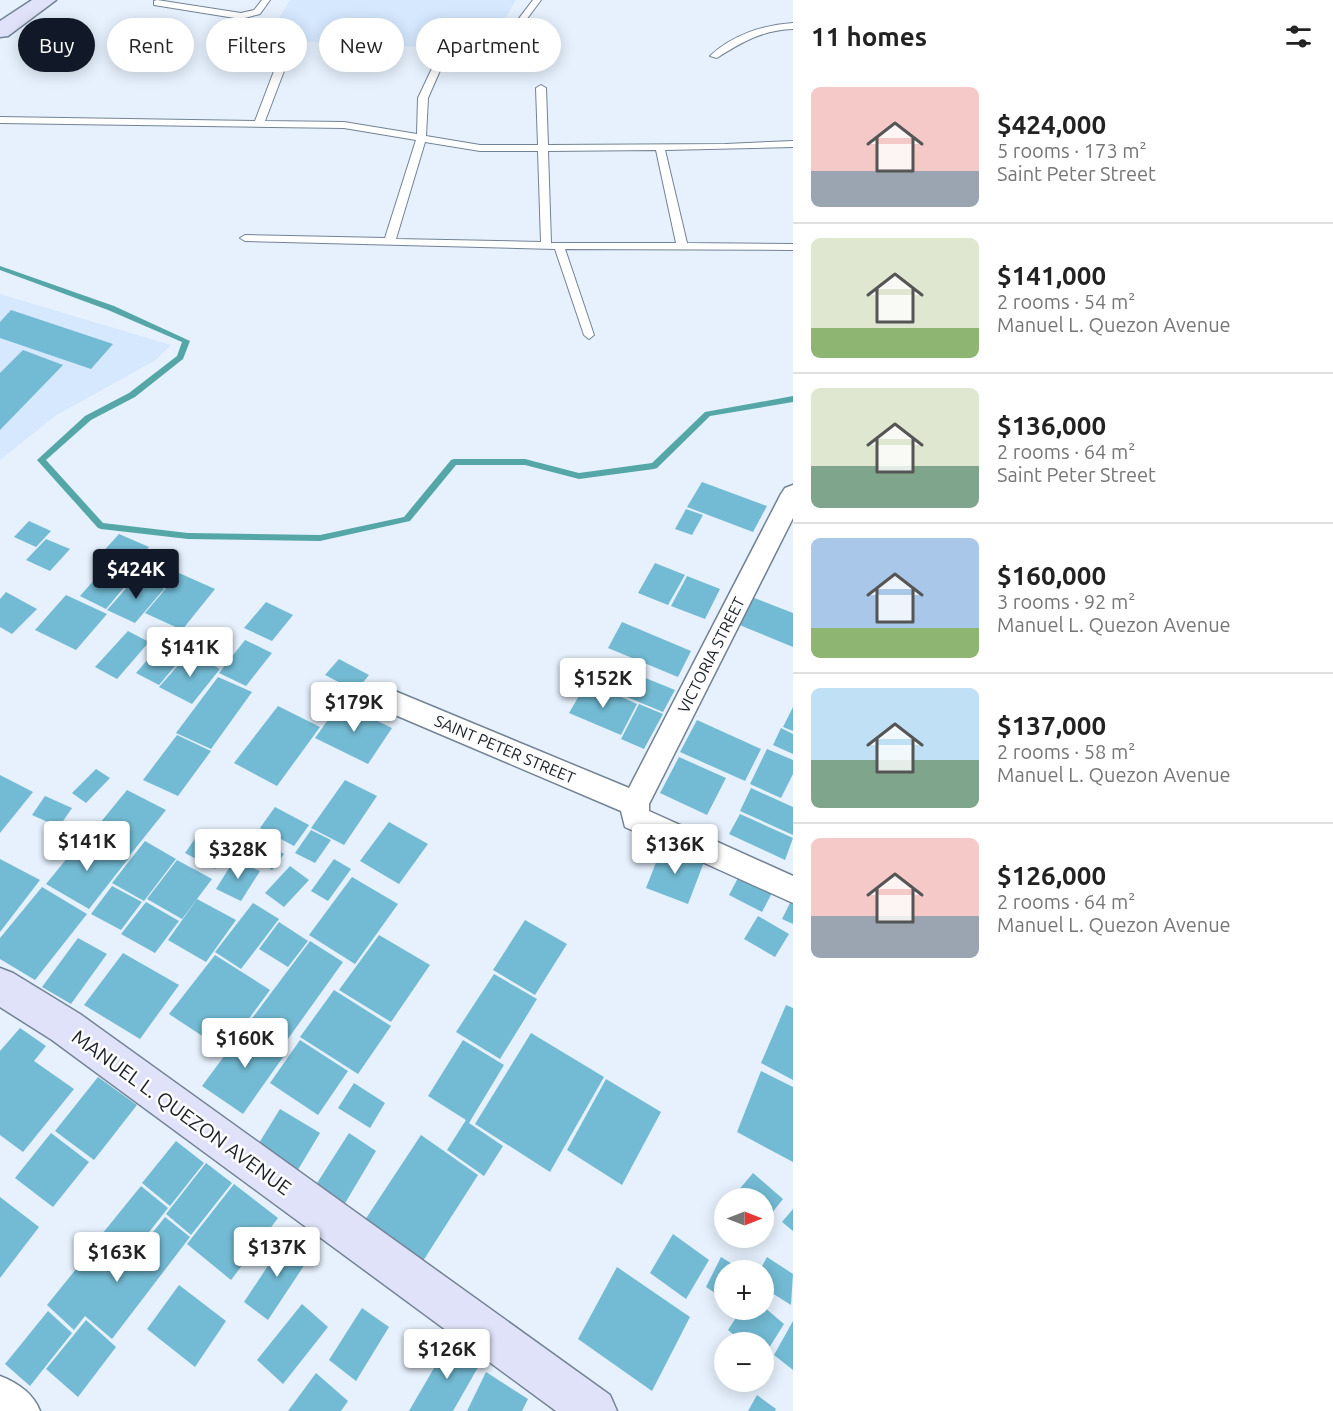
<!DOCTYPE html>
<meta charset="utf-8">
<style>
:root{--surface:#fff;--page:#f2f2f2;--text:#222;--muted:#767676;--line:#e0e0e0;--accent:#111827}
body{margin:0;font-family:Ubuntu,sans-serif;background:var(--page);color:var(--text);height:100vh;display:flex;flex-direction:column;font-size:22px;white-space:nowrap}
*{box-sizing:border-box;margin:0}
p{font-size:20px;color:var(--muted)}
.icon{flex:none;width:33px;height:33px;fill:none;stroke:currentColor;stroke-width:2;stroke-linecap:round;stroke-linejoin:round}
.map{position:relative;flex:1;overflow:hidden}
.sheet{display:flex;flex-direction:column;background:var(--surface);width:540px}
.sheet>*{flex:none}
.top-card{position:absolute;left:18px;top:18px;width:570px;height:54px;display:flex;gap:12px}
.needle{width:39px;rotate:90deg}
.fabs{position:absolute;left:714px;top:1188px;display:grid;gap:12px}
.fabs a{display:grid;place-items:center;width:60px;height:60px;border-radius:50%;background:var(--surface);box-shadow:0 3px 15px #0003;font-size:30px}
.price{position:absolute;translate:-50% -51px;padding:0 14px;border-radius:6px;background:#fff;color:#222;font-size:20px;line-height:39px;filter:drop-shadow(0 2px 3px #0008)}
.price::after{content:'';position:absolute;left:50%;top:36px;width:18px;height:14px;margin-left:-9px;background:inherit;clip-path:polygon(0 0,100% 0,50% 100%)}
.price.active{background:var(--accent);color:#fff}
ul{padding:0;list-style:none}
li{display:flex;align-items:center;gap:18px;height:150px;padding:0 18px}
li+li{border-top:2px solid var(--line)}
li span{display:grid;place-items:center;flex:none;width:168px;height:120px;border-radius:9px;color:#555}
li>.icon{margin-inline-start:auto}
span .icon{width:72px;height:72px;fill:#fffc;stroke-width:1}
li b{font-size:26px}
h2{display:flex;justify-content:space-between;align-items:center;height:72px;padding:0 18px;font-size:26px}
.pill{padding:0 21px;border-radius:27px;background:var(--surface);box-shadow:0 3px 15px #0003;font-size:21px;line-height:54px}
.pill.active{background:var(--accent);color:#fff}
main{display:flex;flex:1;min-height:0}
.map>svg:first-child{display:block}
</style>
<main>
<div class="map">
<svg width="793" height="1411" viewBox="0 0 793 1411">
<rect width="100%" height="100%" fill="#e6f1fd"/>
<g fill="#d5e8fd">
<path d="M 290,0 L 516,0 L 486,50 L 265,40 Z"/>
<path d="M 0,294 L 171,345 L 154,361 L 55,416 L 0,460 Z"/>
</g>
<g fill="none" stroke-linecap="round" stroke-linejoin="round">
<path fill="#54a7a6" fill-rule="evenodd" d="M 0,266 L 114,306 L 190,341 L 183,359 L 135,397 L 91,420 L 46,460 L 103,523 L 188,533 L 320,535 L 404,517 L 451,460 L 454,459 L 525,459 L 579,473 L 652,463 L 705,412 L 793,396 L 793,402 L 710,416 L 657,468 L 654,469 L 579,479 L 525,465 L 456,465 L 410,521 L 320,541 L 188,539 L 101,529 L 98,528 L 37,460 L 85,416 L 129,393 L 177,356 L 182,342 L 108,310 L 0,270 Z"/>
</g>
<g fill="#73bbd4">
<path d="M 11,310 L 113,344 L 91,369 L 0,338 L 0,322 Z"/>
<path d="M 23,350 L 63,365 L 0,430 L 0,373 Z"/>
<path d="M 702,482 L 767,506 L 753,532 L 687,507 Z"/>
<path d="M 686,509 L 703,515 L 692,535 L 675,529 Z"/>
<path d="M 29,521 L 51,531 L 36,547 L 14,537 Z"/>
<path d="M 119,534 L 149,547 L 130,568 L 100,555 Z"/>
<path d="M 46,539 L 70,549 L 50,571 L 26,560 Z"/>
<path d="M 110,562 L 136,573 L 106,609 L 80,596 Z"/>
<path d="M 655,563 L 685,575 L 668,605 L 638,593 Z"/>
<path d="M 179,573 L 215,589 L 182,630 L 145,613 Z"/>
<path d="M 137,576 L 164,589 L 135,623 L 107,610 Z"/>
<path d="M 687,576 L 720,589 L 705,619 L 671,606 Z"/>
<path d="M 6,592 L 37,609 L 12,634 L 0,627 L 0,599 Z"/>
<path d="M 66,595 L 107,614 L 76,650 L 35,630 Z"/>
<path d="M 752,597 L 793,613 L 793,647 L 737,624 Z"/>
<path d="M 266,602 L 293,615 L 272,641 L 244,628 Z"/>
<path d="M 622,622 L 691,651 L 678,677 L 608,648 Z"/>
<path d="M 128,631 L 149,642 L 117,679 L 95,667 Z"/>
<path d="M 245,640 L 272,653 L 246,686 L 219,673 Z"/>
<path d="M 163,642 L 186,653 L 159,685 L 136,673 Z"/>
<path d="M 189,653 L 220,669 L 192,704 L 159,687 Z"/>
<path d="M 339,659 L 369,675 L 356,691 L 325,675 Z"/>
<path d="M 600,659 L 636,673 L 623,695 L 588,680 Z"/>
<path d="M 638,675 L 675,690 L 663,712 L 627,697 Z"/>
<path d="M 218,677 L 252,692 L 211,749 L 176,733 Z"/>
<path d="M 587,682 L 637,704 L 621,735 L 569,713 Z"/>
<path d="M 340,703 L 392,728 L 368,764 L 315,738 Z"/>
<path d="M 639,704 L 663,714 L 644,749 L 621,739 Z"/>
<path d="M 278,706 L 320,727 L 277,786 L 234,763 Z"/>
<path d="M 793,707 L 793,731 L 783,727 Z"/>
<path d="M 697,720 L 761,749 L 745,781 L 680,752 Z"/>
<path d="M 781,728 L 793,734 L 793,754 L 773,745 Z"/>
<path d="M 177,735 L 211,751 L 178,796 L 143,780 Z"/>
<path d="M 767,749 L 793,760 L 793,774 L 781,798 L 750,784 Z"/>
<path d="M 679,757 L 726,778 L 707,815 L 660,793 Z"/>
<path d="M 96,769 L 110,778 L 86,803 L 72,793 Z"/>
<path d="M 0,775 L 33,792 L 0,833 Z"/>
<path d="M 345,780 L 377,796 L 344,845 L 311,828 Z"/>
<path d="M 751,788 L 793,807 L 793,835 L 740,811 Z"/>
<path d="M 127,790 L 166,810 L 130,855 L 91,834 Z"/>
<path d="M 45,796 L 72,808 L 59,827 L 32,815 Z"/>
<path d="M 275,807 L 309,825 L 294,846 L 260,828 Z"/>
<path d="M 740,814 L 793,838 L 785,860 L 729,834 Z"/>
<path d="M 389,822 L 428,844 L 399,884 L 360,861 Z"/>
<path d="M 311,830 L 331,840 L 315,863 L 295,853 Z"/>
<path d="M 199,833 L 229,849 L 215,869 L 185,853 Z"/>
<path d="M 86,835 L 128,859 L 89,909 L 46,884 Z"/>
<path d="M 258,838 L 284,854 L 272,870 L 245,852 Z"/>
<path d="M 145,841 L 176,859 L 144,901 L 112,883 Z"/>
<path d="M 662,847 L 704,862 L 688,904 L 646,888 Z"/>
<path d="M 0,859 L 40,880 L 0,932 Z"/>
<path d="M 334,859 L 351,869 L 328,901 L 311,891 Z"/>
<path d="M 177,860 L 212,879 L 182,919 L 147,899 Z"/>
<path d="M 234,860 L 260,871 L 241,901 L 216,889 Z"/>
<path d="M 290,866 L 309,880 L 284,907 L 265,893 Z"/>
<path d="M 740,874 L 773,891 L 762,912 L 729,895 Z"/>
<path d="M 352,877 L 398,904 L 355,964 L 309,935 Z"/>
<path d="M 112,886 L 142,902 L 121,930 L 91,914 Z"/>
<path d="M 42,887 L 87,914 L 35,980 L 0,959 L 0,938 Z"/>
<path d="M 197,899 L 236,920 L 206,962 L 168,940 Z"/>
<path d="M 791,901 L 793,902 L 793,924 L 782,919 Z"/>
<path d="M 146,902 L 179,921 L 155,953 L 121,934 Z"/>
<path d="M 253,903 L 279,919 L 241,969 L 215,952 Z"/>
<path d="M 758,916 L 789,934 L 775,957 L 744,939 Z"/>
<path d="M 525,920 L 567,944 L 535,995 L 493,970 Z"/>
<path d="M 279,922 L 308,941 L 288,967 L 259,949 Z"/>
<path d="M 379,935 L 430,965 L 391,1022 L 339,990 Z"/>
<path d="M 78,938 L 107,954 L 71,1004 L 42,987 Z"/>
<path d="M 310,941 L 343,962 L 285,1043 L 250,1021 Z"/>
<path d="M 123,953 L 179,985 L 140,1039 L 84,1005 Z"/>
<path d="M 215,955 L 270,990 L 225,1051 L 169,1014 Z"/>
<path d="M 494,974 L 537,999 L 500,1059 L 456,1032 Z"/>
<path d="M 334,990 L 391,1026 L 358,1074 L 300,1037 Z"/>
<path d="M 786,1005 L 793,1008 L 793,1080 L 761,1063 Z"/>
<path d="M 248,1024 L 288,1050 L 243,1114 L 202,1086 Z"/>
<path d="M 20,1028 L 46,1046 L 34,1061 L 74,1089 L 23,1152 L 0,1135 L 0,1051 Z"/>
<path d="M 531,1033 L 604,1077 L 550,1172 L 475,1124 Z"/>
<path d="M 300,1040 L 348,1071 L 318,1115 L 270,1083 Z"/>
<path d="M 463,1040 L 504,1065 L 469,1123 L 503,1146 L 484,1176 L 447,1150 L 466,1120 L 428,1096 Z"/>
<path d="M 761,1071 L 793,1087 L 793,1162 L 737,1132 Z"/>
<path d="M 98,1077 L 137,1105 L 94,1160 L 55,1131 Z"/>
<path d="M 606,1079 L 661,1112 L 622,1185 L 567,1150 Z"/>
<path d="M 354,1083 L 385,1103 L 370,1128 L 338,1108 Z"/>
<path d="M 280,1109 L 320,1133 L 296,1173 L 256,1148 Z"/>
<path d="M 51,1133 L 89,1162 L 53,1207 L 15,1178 Z"/>
<path d="M 349,1133 L 376,1151 L 341,1210 L 312,1191 Z"/>
<path d="M 421,1135 L 478,1175 L 423,1261 L 365,1220 Z"/>
<path d="M 176,1141 L 204,1163 L 170,1206 L 142,1183 Z"/>
<path d="M 206,1163 L 232,1183 L 191,1235 L 166,1214 Z"/>
<path d="M 753,1173 L 783,1199 L 764,1223 L 764,1198 L 732,1198 Z"/>
<path d="M 234,1184 L 278,1218 L 231,1280 L 187,1244 Z"/>
<path d="M 141,1186 L 168,1208 L 116,1274 L 89,1250 Z"/>
<path d="M 0,1197 L 39,1227 L 0,1278 Z"/>
<path d="M 793,1209 L 793,1231 L 782,1222 Z"/>
<path d="M 165,1217 L 190,1237 L 112,1339 L 85,1316 L 74,1330 L 47,1305 L 89,1253 L 117,1277 L 111,1285 Z"/>
<path d="M 673,1234 L 709,1260 L 686,1299 L 650,1273 Z"/>
<path d="M 287,1237 L 311,1255 L 268,1320 L 244,1302 Z"/>
<path d="M 721,1257 L 742,1270 L 724,1270 L 724,1299 L 706,1287 Z"/>
<path d="M 767,1257 L 793,1274 L 791,1305 L 764,1288 L 764,1270 L 760,1270 Z"/>
<path d="M 617,1267 L 690,1317 L 652,1391 L 578,1339 Z"/>
<path d="M 179,1285 L 226,1321 L 195,1367 L 147,1329 Z"/>
<path d="M 302,1304 L 328,1327 L 283,1384 L 257,1360 Z"/>
<path d="M 764,1307 L 784,1324 L 764,1356 L 764,1342 L 742,1342 L 728,1330 L 741,1310 L 764,1310 Z"/>
<path d="M 362,1308 L 389,1327 L 356,1381 L 329,1360 Z"/>
<path d="M 48,1311 L 72,1333 L 30,1386 L 5,1364 Z"/>
<path d="M 86,1320 L 116,1347 L 78,1397 L 46,1369 Z"/>
<path d="M 793,1321 L 793,1370 L 774,1355 Z"/>
<path d="M 451,1339 L 481,1362 L 453,1411 L 409,1411 Z"/>
<path d="M 486,1372 L 528,1399 L 522,1411 L 467,1411 Z"/>
<path d="M 316,1373 L 348,1401 L 341,1411 L 288,1411 Z"/>
<path d="M 757,1395 L 776,1409 L 775,1411 L 748,1411 Z"/>
</g>
<g fill="none" stroke-linecap="round" stroke-linejoin="round">
<g stroke="#728395" stroke-width="2">
<g id="lane">
<path d="M 157,0 L 241,13 L 254,10 L 262,0 L 270,0 L 260,14 L 241,19 L 154,5 L 154,1 Z"/>
<path d="M 533,0 L 541,0 L 500,55 L 442,66 L 428,98 L 426,136 L 480,145 L 538,145 L 536,88 L 541,85 L 546,88 L 548,145 L 725,144 L 793,141 L 793,147 L 665,150 L 687,243 L 793,244 L 793,250 L 565,249 L 594,335 L 589,339 L 584,335 L 555,249 L 245,241 L 240,238 L 245,235 L 385,238 L 416,140 L 344,128 L 0,123 L 0,117 L 255,121 L 274,71 L 279,68 L 284,71 L 265,121 L 344,122 L 417,134 L 418,98 L 435,62 L 494,51 ZM 425,142 L 480,151 L 538,151 L 541,242 L 396,239 ZM 656,150 L 676,243 L 551,243 L 548,151 Z"/>
<path d="M 793,23 L 793,29 C 763,30 742,42 717,58 L 710,56 C 732,35 763,25 793,23 Z"/>
</g>
</g>
<g stroke="#728395" stroke-width="3">
<g id="street">
<path d="M 793,485 L 793,518 L 649,804 L 649,811 L 793,876 L 793,903 L 625,827 L 621,811 L 367,703 L 363,695 L 367,687 L 376,684 L 385,687 L 629,788 L 781,494 L 785,488 Z"/>
<path d="M 0,1376 C 18,1383 33,1393 40,1411 L 0,1411 Z"/>
</g>
</g>
<g stroke="#728395" stroke-width="3">
<g id="secondary">
<path d="M 32,0 L 56,0 L 8,36 L 0,37 L 0,21 Z"/>
<path d="M 0,968 L 13,973 L 80,1014 L 610,1395 L 617,1411 L 556,1411 L 52,1040 L 0,1007 Z"/>
</g>
</g>
<use href="#lane" fill="#fff" fill-rule="evenodd"/>
<use href="#street" fill="#fff" fill-rule="evenodd"/>
<use href="#secondary" fill="#dfe2f8" fill-rule="evenodd"/>
</g>
<g text-anchor="middle" dominant-baseline="central" stroke-width="5" stroke-linejoin="round" paint-order="stroke">
<g font-size="16" fill="#191f26" stroke="#fdfdfd">
<text transform="translate(711 655) rotate(-63)">VICTORIA STREET</text>
<text transform="translate(505 749) rotate(23)">SAINT PETER STREET</text>
</g>
<g font-size="20" fill="#191f26" stroke="#fdfdfd">
<text transform="translate(182 1112) rotate(36)">MANUEL L. QUEZON AVENUE</text>
</g>
</g>
</svg>
<div class="fabs">
<a><svg class="needle" viewBox="-14 -14 28 28"><path d="M0-13l5 13h-10z" fill="#e53935"/><path d="M0 13l5-13h-10z" fill="#767676"/></svg></a>
<a>+</a>
<a>−</a>
</div>
<b class="price active" style="left:136px;top:600px">$424K</b>
<b class="price" style="left:190px;top:678px">$141K</b>
<b class="price" style="left:603px;top:709px">$152K</b>
<b class="price" style="left:354px;top:733px">$179K</b>
<b class="price" style="left:87px;top:872px">$141K</b>
<b class="price" style="left:675px;top:875px">$136K</b>
<b class="price" style="left:238px;top:880px">$328K</b>
<b class="price" style="left:245px;top:1069px">$160K</b>
<b class="price" style="left:277px;top:1278px">$137K</b>
<b class="price" style="left:117px;top:1283px">$163K</b>
<b class="price" style="left:447px;top:1380px">$126K</b>
<div class="top-card">
<a class="pill active">Buy</a>
<a class="pill">Rent</a>
<a class="pill">Filters</a>
<a class="pill">New</a>
<a class="pill">Apartment</a>
</div>
</div>
<section class="sheet">
<h2>11 homes<svg class="icon" aria-label="filters" viewBox="0 0 24 24"><path d="M4 7h16M4 17h16"/><circle cx="9" cy="7" r="2"/><circle cx="15" cy="17" r="2"/></svg></h2>
<ul>
<li><span style="background:linear-gradient(#f6c9c9 70%,#9aa5b1 0)"><svg class="icon" aria-label="home" viewBox="0 0 24 24"><path d="M3 11l9-7 9 7M6 9v11h12V9"/></svg></span><div><b>$424,000</b><p>5 rooms · 173 m²</p><p>Saint Peter Street</p></div></li>
<li><span style="background:linear-gradient(#dfe7d0 75%,#8fb573 0)"><svg class="icon" aria-label="home" viewBox="0 0 24 24"><path d="M3 11l9-7 9 7M6 9v11h12V9"/></svg></span><div><b>$141,000</b><p>2 rooms · 54 m²</p><p>Manuel L. Quezon Avenue</p></div></li>
<li><span style="background:linear-gradient(#dfe7d0 65%,#7fa58c 0)"><svg class="icon" aria-label="home" viewBox="0 0 24 24"><path d="M3 11l9-7 9 7M6 9v11h12V9"/></svg></span><div><b>$136,000</b><p>2 rooms · 64 m²</p><p>Saint Peter Street</p></div></li>
<li><span style="background:linear-gradient(#a9c7e8 75%,#8fb573 0)"><svg class="icon" aria-label="home" viewBox="0 0 24 24"><path d="M3 11l9-7 9 7M6 9v11h12V9"/></svg></span><div><b>$160,000</b><p>3 rooms · 92 m²</p><p>Manuel L. Quezon Avenue</p></div></li>
<li><span style="background:linear-gradient(#bfe0f5 60%,#7fa58c 0)"><svg class="icon" aria-label="home" viewBox="0 0 24 24"><path d="M3 11l9-7 9 7M6 9v11h12V9"/></svg></span><div><b>$137,000</b><p>2 rooms · 58 m²</p><p>Manuel L. Quezon Avenue</p></div></li>
<li><span style="background:linear-gradient(#f6c9c9 65%,#9aa5b1 0)"><svg class="icon" aria-label="home" viewBox="0 0 24 24"><path d="M3 11l9-7 9 7M6 9v11h12V9"/></svg></span><div><b>$126,000</b><p>2 rooms · 64 m²</p><p>Manuel L. Quezon Avenue</p></div></li>
</ul>
</section>
</main>
